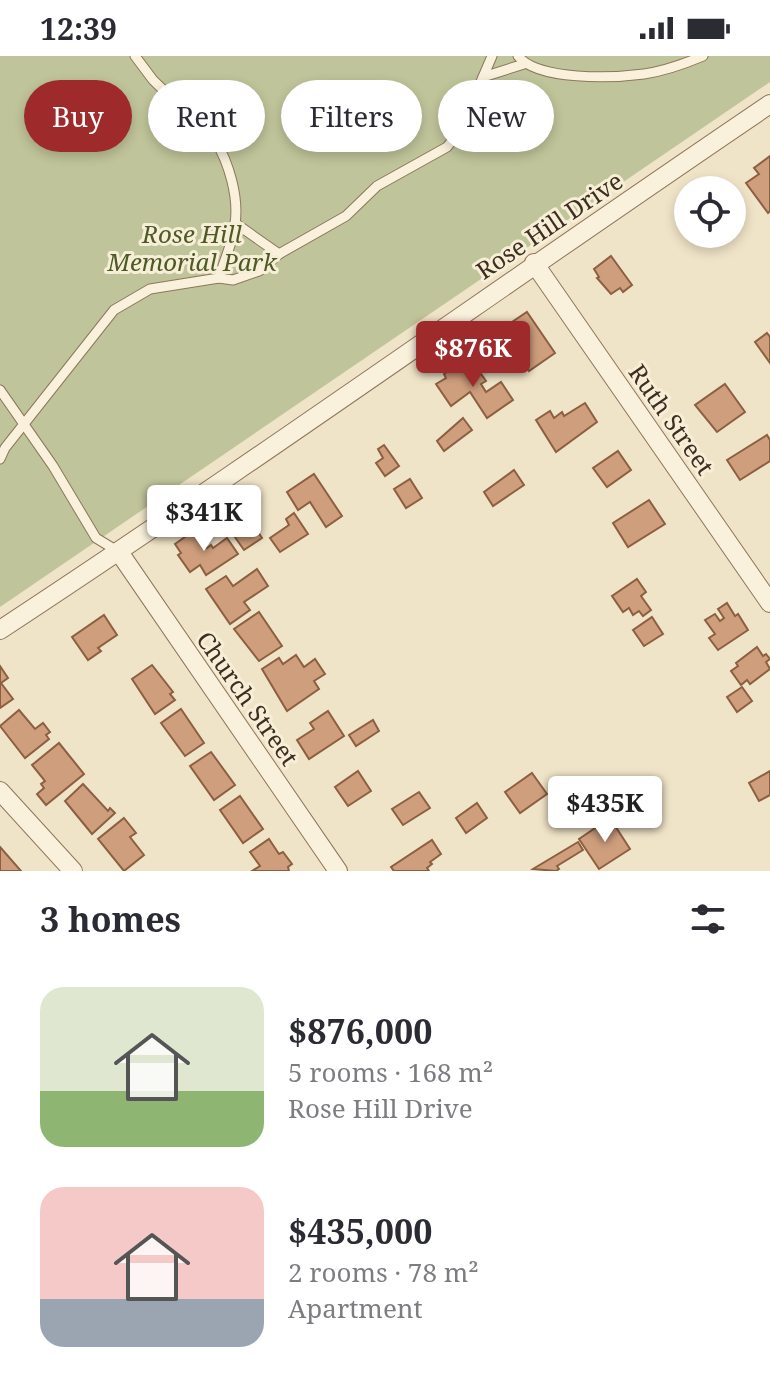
<!DOCTYPE html>
<meta charset="utf-8">
<style>
:root{--surface:#fff;--page:#f2f2f3;--text:#2b2b33;--muted:#7c7c81;--accent:#9e2a2b}
body{margin:0;font-family:"Noto Serif",serif;background:var(--page);color:var(--text);height:100vh;display:flex;flex-direction:column;font-size:30px;white-space:nowrap}
*{box-sizing:border-box;margin:0}
p{font-size:26px;color:var(--muted)}
.icon{flex:none;width:44px;height:44px;fill:none;stroke:currentColor;stroke-width:2;stroke-linecap:round;stroke-linejoin:round}
.map{position:relative;height:815px;overflow:hidden}
.drawer{display:flex;flex-direction:column;background:var(--surface);flex:1}
.drawer>*{flex:none}
.guide{position:absolute;left:24px;top:24px;width:722px;height:72px;display:flex;gap:16px}
.fabs{position:absolute;left:674px;top:120px;display:grid;gap:16px}
.fabs a{display:grid;place-items:center;width:72px;height:72px;border-radius:50%;background:var(--surface);box-shadow:0 4px 12px #0003;font-size:40px}
.price{position:absolute;translate:-50% -68px;padding:0 18px;border-radius:8px;background:#fff;color:#222;font-size:26px;line-height:52px;filter:drop-shadow(0 2px 4px #0008)}
.price::after{content:'';position:absolute;left:50%;top:48px;width:24px;height:18px;margin-left:-12px;background:inherit;clip-path:polygon(0 0,100% 0,50% 100%)}
.price.selected{background:var(--accent);color:#fff}
ul{padding:0;list-style:none}
li{display:flex;align-items:center;gap:24px;height:200px;padding:0 40px}
li span{display:grid;place-items:center;flex:none;width:224px;height:160px;border-radius:24px;color:#555}
li>.icon{margin-inline-start:auto}
span .icon{width:96px;height:96px;fill:#fffc;stroke-width:1}
li b{font-size:34px}
h2{display:flex;justify-content:space-between;align-items:center;height:96px;padding:0 40px;font-size:34px}
.pill{padding:0 28px;border-radius:36px;background:var(--surface);box-shadow:0 4px 12px #0003;font-size:28px;line-height:72px}
.pill.selected{background:var(--accent);color:#fff}
.status{display:flex;justify-content:space-between;align-items:center;height:56px;padding:0 40px;background:var(--surface);direction:ltr}
.status svg{height:22px;fill:currentColor}
.map>svg:first-child{display:block}
</style>
<div class="status"><b>12:39</b><svg viewBox="0 0 49 12"><path d="M0 12V9h3v3zM5 12V6h3v6zM10 12V3h3v9zM15 12V0h3v12zM26 1h20v11H26zM47 4h2v5h-2z"/></svg></div>
<div class="map">
<svg width="770" height="815" viewBox="0 0 770 815">
<rect width="100%" height="100%" fill="#f0e4c8"/>
<path fill="#bfc49a" d="M 0,0 L 770,0 L 770,26 L 0,551 Z"/>
<g fill="#cf9f7d" stroke="#8d5f41" stroke-width="2">
<path d="M 770,100 L 770,155 L 768,157 L 746,127 L 759,118 L 754,112 Z"/>
<path d="M 611,200 L 632,229 L 623,236 L 620,232 L 611,238 L 597,222 L 599,221 L 594,213 Z"/>
<path d="M 527,256 L 555,297 L 529,315 L 521,303 L 509,311 L 500,297 L 511,290 L 500,274 Z"/>
<path d="M 767,277 L 770,281 L 770,307 L 755,286 Z"/>
<path d="M 471,304 L 486,325 L 481,328 L 486,336 L 501,326 L 513,344 L 487,362 L 470,336 L 451,350 L 436,328 L 446,322 L 444,318 L 463,305 L 465,309 Z"/>
<path d="M 725,328 L 745,356 L 717,376 L 695,349 Z"/>
<path d="M 585,347 L 597,366 L 556,396 L 536,364 L 550,355 L 554,362 L 562,356 L 564,360 Z"/>
<path d="M 463,362 L 472,374 L 444,395 L 437,385 Z"/>
<path d="M 767,379 L 770,384 L 770,405 L 740,424 L 727,404 Z"/>
<path d="M 384,389 L 399,410 L 385,420 L 376,407 L 383,402 L 378,393 Z"/>
<path d="M 618,395 L 631,414 L 607,431 L 593,412 Z"/>
<path d="M 514,414 L 524,429 L 493,450 L 484,436 Z"/>
<path d="M 314,418 L 342,460 L 326,471 L 310,446 L 298,454 L 287,436 Z"/>
<path d="M 410,423 L 422,442 L 406,452 L 394,433 Z"/>
<path d="M 649,444 L 665,468 L 628,491 L 613,467 Z"/>
<path d="M 294,457 L 308,478 L 280,496 L 270,482 L 289,469 L 286,463 Z"/>
<path d="M 248,461 L 262,482 L 244,494 L 230,474 Z"/>
<path d="M 195,474 L 207,492 L 211,489 L 213,492 L 227,482 L 238,498 L 206,519 L 200,509 L 190,516 L 178,499 L 181,497 L 175,488 Z"/>
<path d="M 257,513 L 268,530 L 244,546 L 250,554 L 230,568 L 206,533 L 226,520 L 233,530 Z"/>
<path d="M 637,523 L 646,536 L 641,540 L 651,554 L 643,560 L 639,555 L 633,559 L 629,552 L 623,556 L 612,540 Z"/>
<path d="M 727,547 L 735,560 L 738,558 L 748,574 L 718,594 L 709,582 L 715,578 L 705,564 L 715,558 L 720,565 L 724,562 L 718,553 Z"/>
<path d="M 259,556 L 282,590 L 259,605 L 234,573 Z"/>
<path d="M 104,559 L 117,579 L 98,592 L 101,595 L 88,604 L 72,581 Z"/>
<path d="M 652,561 L 663,578 L 644,590 L 633,574 Z"/>
<path d="M 757,591 L 763,600 L 766,598 L 770,603 L 766,606 L 770,613 L 750,628 L 747,624 L 741,629 L 731,615 L 738,610 L 736,607 Z"/>
<path d="M 296,599 L 304,611 L 315,603 L 325,618 L 314,625 L 319,633 L 287,655 L 262,613 L 279,602 L 283,608 Z"/>
<path d="M 152,609 L 173,636 L 170,638 L 175,644 L 155,658 L 132,623 Z"/>
<path d="M 0,610 L 8,622 L 1,627 L 13,643 L 0,652 Z"/>
<path d="M 742,631 L 752,645 L 737,656 L 727,641 Z"/>
<path d="M 181,653 L 204,687 L 185,700 L 161,667 Z"/>
<path d="M 19,654 L 35,673 L 43,667 L 50,676 L 46,679 L 49,683 L 25,702 L 0,670 Z"/>
<path d="M 328,655 L 344,680 L 309,703 L 297,684 L 314,673 L 310,667 Z"/>
<path d="M 373,664 L 379,675 L 356,690 L 349,679 Z"/>
<path d="M 59,687 L 84,718 L 46,749 L 37,738 L 44,732 L 41,728 L 45,725 L 32,709 Z"/>
<path d="M 211,696 L 235,729 L 214,744 L 190,710 Z"/>
<path d="M 358,715 L 371,735 L 348,750 L 335,731 Z"/>
<path d="M 770,715 L 770,739 L 759,745 L 749,727 Z"/>
<path d="M 532,717 L 547,738 L 520,757 L 505,736 Z"/>
<path d="M 83,728 L 108,755 L 110,752 L 115,757 L 92,778 L 65,745 Z"/>
<path d="M 419,736 L 430,752 L 403,769 L 392,753 Z"/>
<path d="M 240,740 L 263,773 L 243,787 L 220,754 Z"/>
<path d="M 477,747 L 487,762 L 466,777 L 456,762 Z"/>
<path d="M 124,762 L 136,777 L 130,781 L 144,799 L 124,815 L 98,783 Z"/>
<path d="M 610,762 L 630,793 L 599,813 L 579,783 Z"/>
<path d="M 269,783 L 279,798 L 283,796 L 292,808 L 288,811 L 289,815 L 252,815 L 260,810 L 250,796 Z"/>
<path d="M 432,784 L 441,798 L 430,806 L 432,808 L 427,812 L 429,815 L 394,815 L 391,811 Z"/>
<path d="M 578,786 L 583,794 L 557,810 L 559,813 L 556,815 L 533,813 Z"/>
<path d="M 0,791 L 21,815 L 0,815 Z"/>
</g>
<g fill="none" stroke-linecap="round" stroke-linejoin="round">
<g stroke="#8d765c" stroke-width="11">
<g id="lane">
<path d="M 135,0 L 153,24 L 215,84 C 229,107 239,141 235,168 C 233,186 224,205 219,222"/>
<path d="M 518,0 C 538,25 613,22 644,18 C 664,15 684,8 703,0"/>
<path d="M 483,21 L 492,0"/>
<path d="M 235,167 L 279,198"/>
<path d="M 0,334 L 53,410 L 96,482 L 119,496"/>
<path d="M 0,403 L 5,392 L 114,254 L 150,233 L 219,222 L 233,224 L 259,215 L 279,198 L 346,160 L 377,130 L 447,91 L 459,76 L 483,21 L 524,8"/>
</g>
</g>
<g stroke="#8d765c" stroke-width="20">
<g id="street">
<path d="M 534,207 L 770,547"/>
<path d="M 119,496 L 338,815"/>
<path d="M 0,574 C 260,403 513,222 770,48"/>
<path d="M 0,735 L 73,815"/>
</g>
</g>
<use href="#lane" stroke="#faf1dc" stroke-width="9"/>
<use href="#street" stroke="#faf1dc" stroke-width="18"/>
</g>
<g text-anchor="middle" dominant-baseline="central" stroke-width="6" stroke-linejoin="round" paint-order="stroke">
<g font-size="24" fill="#3d2e20" stroke="#f7eed8">
<text transform="translate(549 169) rotate(-34)">Rose Hill Drive</text>
<text transform="translate(672 363) rotate(55)">Ruth Street</text>
<text transform="translate(248 642) rotate(55)">Church Street</text>
</g>
<g font-size="24" font-style="italic" fill="#4d5a26" stroke="#f7eed8">
<text x="192" y="177">Rose Hill<tspan x="192" dy="28">Memorial Park</tspan></text>
</g>
</g>
</svg>
<div class="fabs">
<a><svg class="icon" aria-label="locate" viewBox="0 0 24 24"><circle cx="12" cy="12" r="6"/><path d="M12 2v4M12 18v4M2 12h4M18 12h4"/></svg></a>
</div>
<b class="price selected" style="left:473px;top:333px">$876K</b>
<b class="price" style="left:204px;top:497px">$341K</b>
<b class="price" style="left:605px;top:788px">$435K</b>
<div class="guide">
<a class="pill selected">Buy</a>
<a class="pill">Rent</a>
<a class="pill">Filters</a>
<a class="pill">New</a>
</div>
</div>
<section class="drawer">
<h2>3 homes<svg class="icon" aria-label="filters" viewBox="0 0 24 24"><path d="M4 7h16M4 17h16"/><circle cx="9" cy="7" r="2"/><circle cx="15" cy="17" r="2"/></svg></h2>
<ul>
<li><span style="background:linear-gradient(#dfe7d0 65%,#8fb573 0)"><svg class="icon" aria-label="home" viewBox="0 0 24 24"><path d="M3 11l9-7 9 7M6 9v11h12V9"/></svg></span><div><b>$876,000</b><p>5 rooms · 168 m²</p><p>Rose Hill Drive</p></div></li>
<li><span style="background:linear-gradient(#f6c9c9 70%,#9aa5b1 0)"><svg class="icon" aria-label="home" viewBox="0 0 24 24"><path d="M3 11l9-7 9 7M6 9v11h12V9"/></svg></span><div><b>$435,000</b><p>2 rooms · 78 m²</p><p>Apartment</p></div></li>
</ul>
</section>
